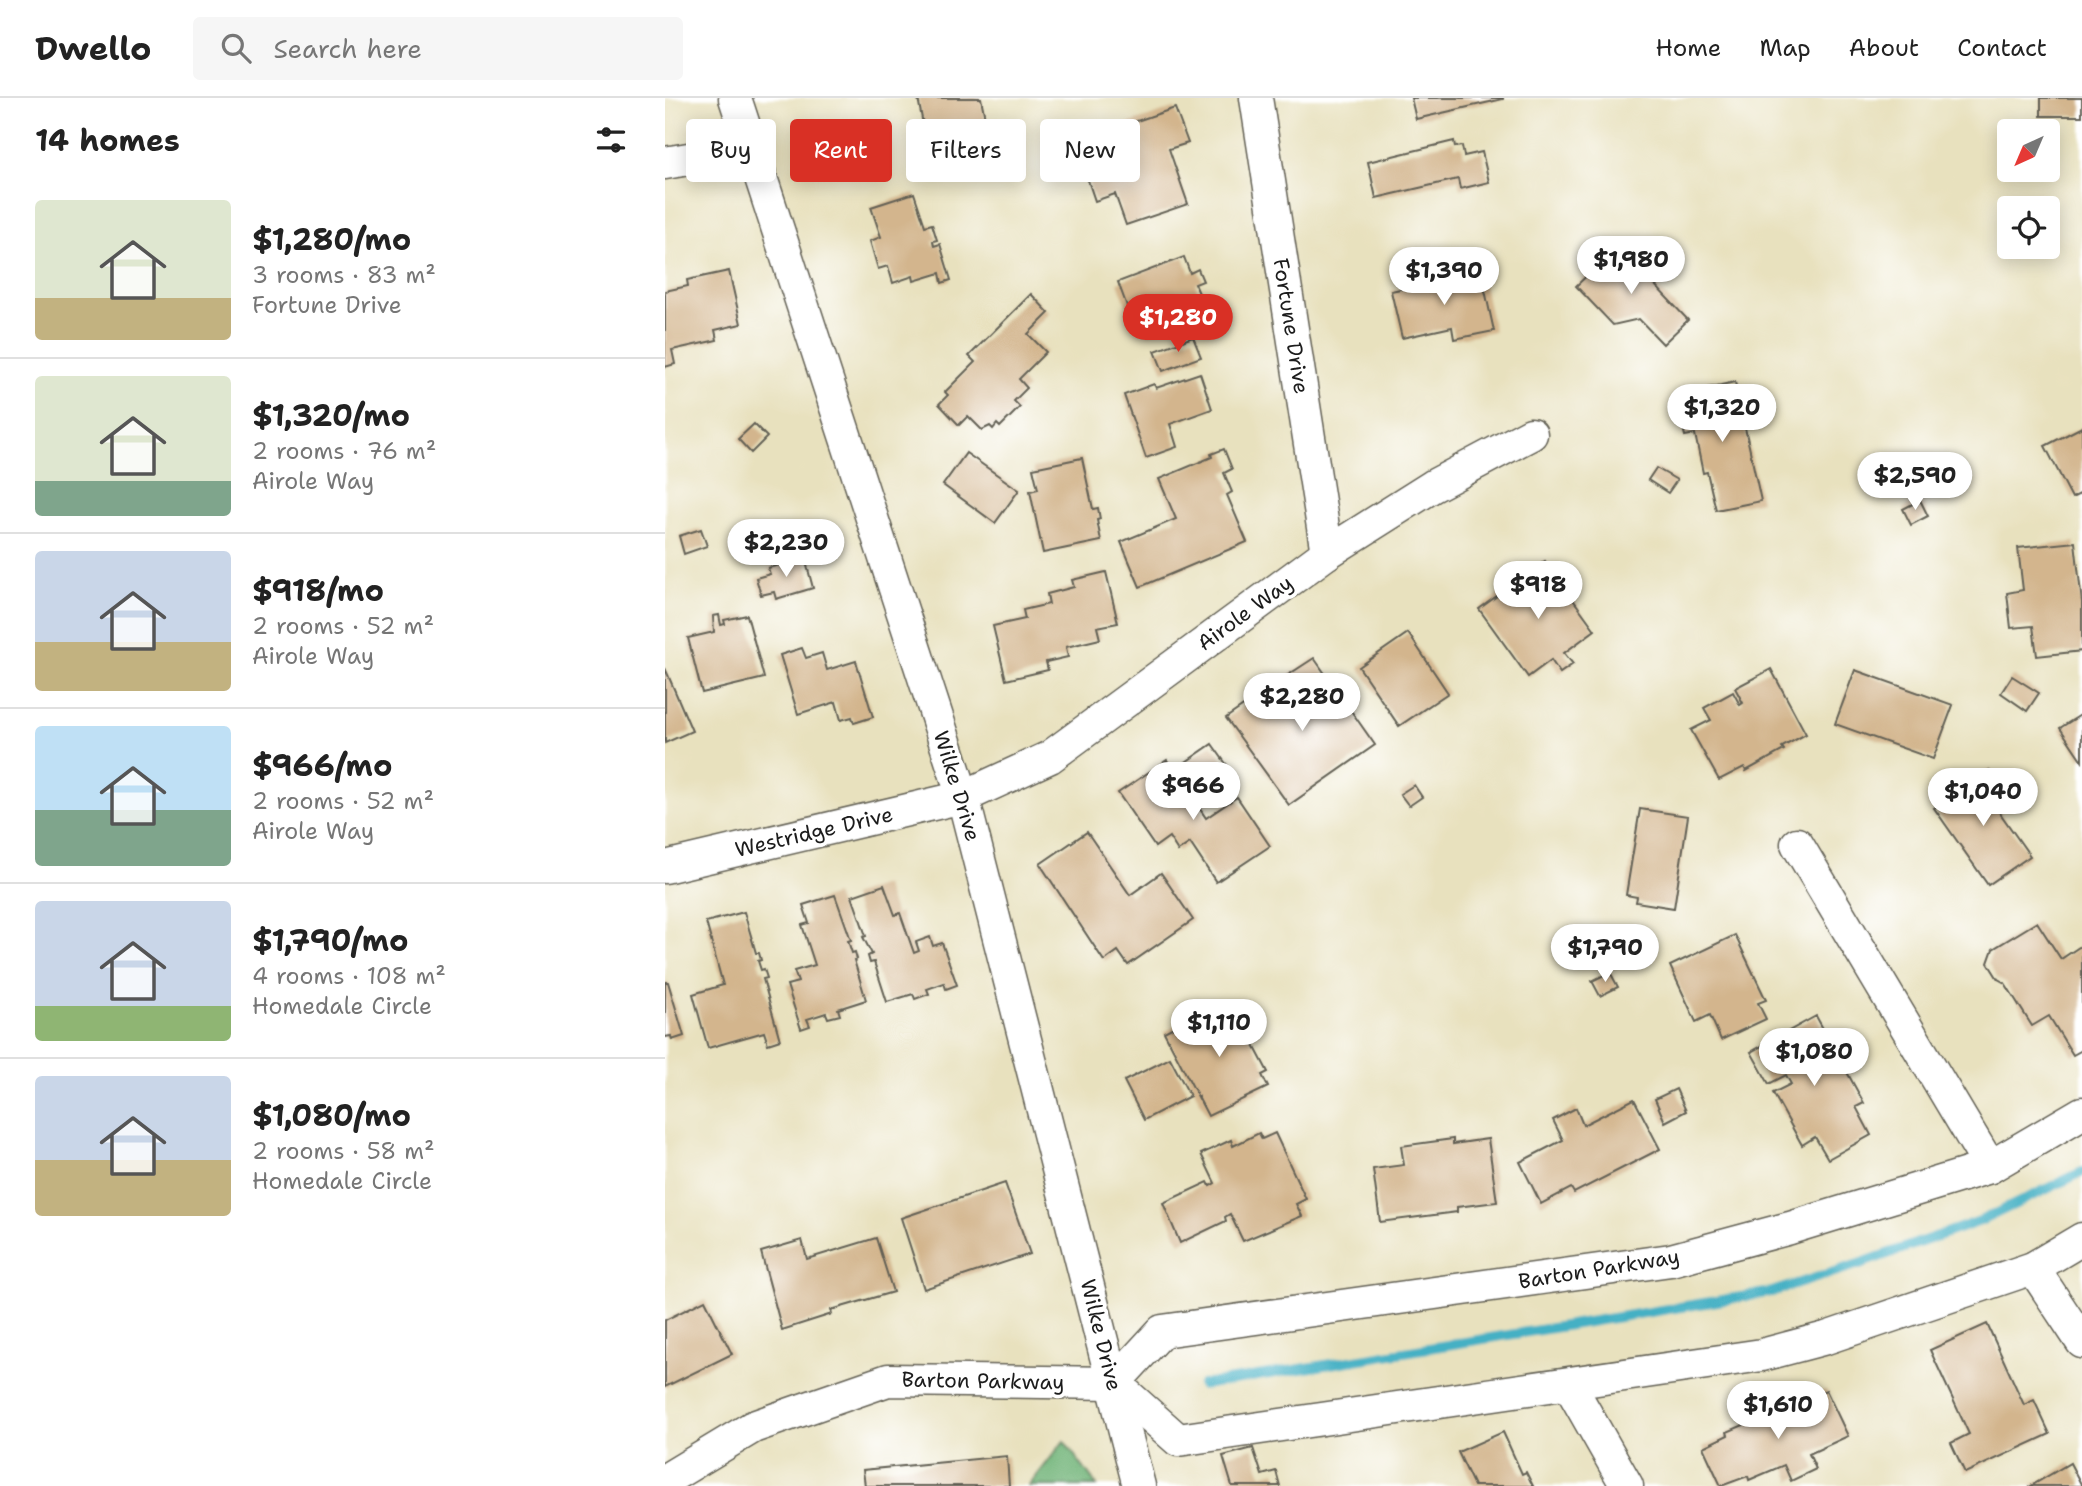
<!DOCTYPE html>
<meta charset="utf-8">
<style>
:root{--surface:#fff;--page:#f6f6f6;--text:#222;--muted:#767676;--line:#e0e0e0;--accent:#d93025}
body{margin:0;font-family:"Shantell Sans",sans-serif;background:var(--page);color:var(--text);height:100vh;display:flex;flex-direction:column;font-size:26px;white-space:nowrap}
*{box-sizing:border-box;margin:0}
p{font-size:23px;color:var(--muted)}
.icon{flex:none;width:38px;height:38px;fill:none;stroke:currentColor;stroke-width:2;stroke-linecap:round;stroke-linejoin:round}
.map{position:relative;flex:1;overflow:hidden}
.sheet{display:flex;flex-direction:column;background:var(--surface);width:665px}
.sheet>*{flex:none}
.hud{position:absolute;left:21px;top:21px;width:665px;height:63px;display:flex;gap:14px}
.needle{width:46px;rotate:224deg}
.fabs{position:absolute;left:1332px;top:21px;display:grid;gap:14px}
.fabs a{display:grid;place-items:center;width:63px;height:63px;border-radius:7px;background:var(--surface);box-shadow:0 4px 18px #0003;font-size:35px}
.price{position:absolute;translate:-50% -60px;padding:0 16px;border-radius:24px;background:#fff;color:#222;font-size:23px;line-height:46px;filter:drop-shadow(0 2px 4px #0008)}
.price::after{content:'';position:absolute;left:50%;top:42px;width:21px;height:16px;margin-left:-10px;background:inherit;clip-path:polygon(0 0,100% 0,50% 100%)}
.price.active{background:var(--accent);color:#fff}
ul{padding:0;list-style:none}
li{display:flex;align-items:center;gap:21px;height:175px;padding:0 35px}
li+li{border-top:2px solid var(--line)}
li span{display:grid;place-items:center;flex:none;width:196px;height:140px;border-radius:7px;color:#555}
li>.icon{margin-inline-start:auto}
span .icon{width:84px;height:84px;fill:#fffc;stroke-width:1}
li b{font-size:30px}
h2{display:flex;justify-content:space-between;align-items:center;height:84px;padding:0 35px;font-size:30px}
.pill{padding:0 24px;border-radius:7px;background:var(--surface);box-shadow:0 4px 18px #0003;font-size:24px;line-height:63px}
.pill.active{background:var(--accent);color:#fff}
header{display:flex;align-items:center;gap:42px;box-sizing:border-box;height:98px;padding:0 35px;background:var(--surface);border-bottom:2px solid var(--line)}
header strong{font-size:33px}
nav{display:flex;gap:38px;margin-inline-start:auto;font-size:24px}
.search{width:490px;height:63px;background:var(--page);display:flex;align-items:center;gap:18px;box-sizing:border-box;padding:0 24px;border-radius:7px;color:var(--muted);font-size:26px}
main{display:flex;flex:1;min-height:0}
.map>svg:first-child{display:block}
</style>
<header>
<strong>Dwello</strong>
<div class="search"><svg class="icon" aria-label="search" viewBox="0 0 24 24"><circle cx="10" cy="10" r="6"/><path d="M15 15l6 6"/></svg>Search here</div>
<nav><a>Home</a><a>Map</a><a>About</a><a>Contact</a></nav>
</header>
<main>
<section class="sheet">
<h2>14 homes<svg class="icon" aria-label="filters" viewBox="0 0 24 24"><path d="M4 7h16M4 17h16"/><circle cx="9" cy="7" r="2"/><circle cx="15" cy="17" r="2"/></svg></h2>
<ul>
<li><span style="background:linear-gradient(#dfe7d0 70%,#c2b280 0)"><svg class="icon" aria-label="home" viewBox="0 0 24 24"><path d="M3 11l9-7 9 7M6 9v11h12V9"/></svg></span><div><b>$1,280/mo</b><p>3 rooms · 83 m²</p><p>Fortune Drive</p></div></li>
<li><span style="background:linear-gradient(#dfe7d0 75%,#7fa58c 0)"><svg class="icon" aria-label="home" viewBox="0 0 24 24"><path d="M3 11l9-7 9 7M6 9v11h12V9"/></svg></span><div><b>$1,320/mo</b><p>2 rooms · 76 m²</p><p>Airole Way</p></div></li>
<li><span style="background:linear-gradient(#c9d6e8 65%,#c2b280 0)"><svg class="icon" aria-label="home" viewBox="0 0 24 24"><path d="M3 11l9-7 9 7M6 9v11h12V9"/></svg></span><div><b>$918/mo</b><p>2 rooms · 52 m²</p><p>Airole Way</p></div></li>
<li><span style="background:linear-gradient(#bfe0f5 60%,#7fa58c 0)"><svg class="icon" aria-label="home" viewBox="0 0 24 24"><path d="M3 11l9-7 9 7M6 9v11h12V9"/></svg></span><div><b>$966/mo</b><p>2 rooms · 52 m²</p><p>Airole Way</p></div></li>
<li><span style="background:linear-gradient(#c9d6e8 75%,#8fb573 0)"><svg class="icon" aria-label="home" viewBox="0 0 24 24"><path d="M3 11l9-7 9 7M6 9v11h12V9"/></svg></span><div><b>$1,790/mo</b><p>4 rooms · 108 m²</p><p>Homedale Circle</p></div></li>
<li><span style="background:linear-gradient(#c9d6e8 60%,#c2b280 0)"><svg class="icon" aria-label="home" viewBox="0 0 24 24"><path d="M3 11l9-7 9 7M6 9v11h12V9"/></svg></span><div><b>$1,080/mo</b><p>2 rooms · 58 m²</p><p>Homedale Circle</p></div></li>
</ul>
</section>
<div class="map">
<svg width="1417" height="1388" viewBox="0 0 1417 1388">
<rect width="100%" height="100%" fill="#fff"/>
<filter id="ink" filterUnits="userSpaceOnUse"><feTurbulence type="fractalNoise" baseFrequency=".0143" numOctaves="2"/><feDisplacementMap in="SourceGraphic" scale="14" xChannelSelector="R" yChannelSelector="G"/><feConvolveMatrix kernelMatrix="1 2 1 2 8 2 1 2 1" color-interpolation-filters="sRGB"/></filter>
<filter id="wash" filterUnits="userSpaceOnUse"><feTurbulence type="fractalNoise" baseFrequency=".00686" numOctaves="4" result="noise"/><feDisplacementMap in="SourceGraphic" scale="28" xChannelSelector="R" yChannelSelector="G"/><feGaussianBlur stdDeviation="1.57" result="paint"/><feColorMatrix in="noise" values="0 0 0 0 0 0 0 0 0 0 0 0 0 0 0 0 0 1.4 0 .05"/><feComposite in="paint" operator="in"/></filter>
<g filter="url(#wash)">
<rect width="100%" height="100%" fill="#e8e1be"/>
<path fill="#71b478" stroke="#46684a" stroke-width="2" d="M 399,1343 L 432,1388 L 364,1388 Z"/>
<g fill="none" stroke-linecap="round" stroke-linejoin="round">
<path stroke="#45b0c4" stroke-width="10" d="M 537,1287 L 1107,1194 L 1194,1166 L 1315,1123 L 1417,1074"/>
</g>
<g id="blocks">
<g fill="#d3b58d">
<path d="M 253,0 L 316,0 L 326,51 L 265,63 Z"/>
<path d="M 746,0 L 838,0 L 838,1 L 751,21 Z"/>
<rect x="1376" y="0" width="41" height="18"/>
<path d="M 510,10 L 523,45 L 504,51 L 523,106 L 461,127 L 450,96 L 430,103 L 410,44 Z"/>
<path d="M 789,43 L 790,49 L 797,48 L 799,58 L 817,54 L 824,84 L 795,91 L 793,81 L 711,100 L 703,64 Z"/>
<path d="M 249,95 L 260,128 L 267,126 L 272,142 L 268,143 L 269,148 L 275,146 L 286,182 L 277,185 L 275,175 L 249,183 L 248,178 L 228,185 L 223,168 L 213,171 L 205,143 L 216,139 L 206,109 Z"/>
<path d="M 953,148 L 1023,222 L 998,246 L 974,221 L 948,227 L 911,188 Z"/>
<path d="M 519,159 L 525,175 L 533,171 L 538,183 L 530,186 L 538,205 L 508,216 L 512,226 L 484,236 L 481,226 L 470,230 L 453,184 Z"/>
<path d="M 64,173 L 76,226 L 50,232 L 52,242 L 7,252 L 10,266 L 0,269 L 0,193 L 23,188 L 22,182 Z"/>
<path d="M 816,174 L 829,233 L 789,241 L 787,229 L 737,240 L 726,193 Z"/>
<path d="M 366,196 L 384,215 L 363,236 L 381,254 L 354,281 L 362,290 L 349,303 L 355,309 L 335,329 L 332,326 L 328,331 L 325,328 L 317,332 L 303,318 L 294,327 L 274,306 L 283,297 L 280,294 L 310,264 L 304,258 Z"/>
<path d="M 528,239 L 536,259 L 498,273 L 490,253 Z"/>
<path d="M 535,275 L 547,311 L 505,326 L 512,349 L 481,360 L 459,297 L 489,286 L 491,290 Z"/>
<path d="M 1070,284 L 1096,403 L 1051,412 L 1042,374 L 1038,375 L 1030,336 L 1020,338 L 1014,313 L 1023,311 L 1019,295 Z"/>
<path d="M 89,326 L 102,339 L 86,355 L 73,341 Z"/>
<path d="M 1417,329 L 1417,395 L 1407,400 L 1380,348 Z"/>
<path d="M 559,351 L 567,371 L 559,375 L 567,394 L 562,397 L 582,444 L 475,489 L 456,444 L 511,421 L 494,381 L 547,359 L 546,356 Z"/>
<path d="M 301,355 L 354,392 L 330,425 L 278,387 Z"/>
<path d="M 417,360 L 428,411 L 433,410 L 435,421 L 432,422 L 436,443 L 378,455 L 365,393 L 373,391 L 368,370 Z"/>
<path d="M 991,370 L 1012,382 L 1003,395 L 983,382 Z"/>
<path d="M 1255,402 L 1263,418 L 1246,427 L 1238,411 Z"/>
<path d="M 36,431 L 42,448 L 19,456 L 14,438 Z"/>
<path d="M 1410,444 L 1417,505 L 1417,553 L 1372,558 L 1368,528 L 1346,530 L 1342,495 L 1358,492 L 1353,450 Z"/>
<path d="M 140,460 L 148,490 L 111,501 L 109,494 L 96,497 L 91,480 L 105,476 L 103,470 Z"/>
<path d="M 880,463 L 930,532 L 899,555 L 908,566 L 895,575 L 886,562 L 863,579 L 814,511 Z"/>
<path d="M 441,474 L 453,525 L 432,529 L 435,541 L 401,549 L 403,559 L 381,564 L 383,572 L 341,582 L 328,528 L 360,521 L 358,512 L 384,506 L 382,496 L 409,489 L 407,482 Z"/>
<path d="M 54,517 L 56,527 L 60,526 L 59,522 L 82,517 L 99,580 L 37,595 L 23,540 L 49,534 L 48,518 Z"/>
<path d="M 743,535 L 783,595 L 734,628 L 694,569 Z"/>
<path d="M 137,550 L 141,560 L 157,555 L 162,572 L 191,563 L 208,619 L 189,625 L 187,619 L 176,622 L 171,604 L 133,616 L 115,557 Z"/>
<path d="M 649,560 L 710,647 L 624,707 L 561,620 L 593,598 L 598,607 L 603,604 L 606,608 L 621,598 L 617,593 L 623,589 L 617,581 Z"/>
<path d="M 0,570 L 27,633 L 0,645 Z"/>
<path d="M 1106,571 L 1141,636 L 1117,649 L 1119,652 L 1081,673 L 1079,669 L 1054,682 L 1026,632 L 1046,622 L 1039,610 L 1068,594 L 1075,607 L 1078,605 L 1070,590 Z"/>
<path d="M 1190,572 L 1288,607 L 1268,661 L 1170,626 Z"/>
<path d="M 1347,578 L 1374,595 L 1362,613 L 1336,595 Z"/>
<path d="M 1417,616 L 1417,663 L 1395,630 Z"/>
<path d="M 547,646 L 569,677 L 537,699 L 515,668 Z"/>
<path d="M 502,662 L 541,720 L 572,699 L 605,748 L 551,784 L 525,745 L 513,753 L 504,739 L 490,749 L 453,695 Z"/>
<path d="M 1324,672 L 1344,698 L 1330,708 L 1365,758 L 1323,787 L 1269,710 Z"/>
<path d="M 749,687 L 757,699 L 744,708 L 735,696 Z"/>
<path d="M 975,711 L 1023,718 L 1009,810 L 971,804 L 972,799 L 961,797 Z"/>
<path d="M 422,734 L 465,797 L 496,775 L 528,822 L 463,867 L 453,853 L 439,863 L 375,766 Z"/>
<path d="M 219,787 L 230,817 L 235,815 L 249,855 L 254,853 L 251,844 L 265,839 L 268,848 L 277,845 L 292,887 L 281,891 L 279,885 L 262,891 L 264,896 L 250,901 L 248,896 L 222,904 L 209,864 L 205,865 L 203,858 L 207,856 L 198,839 L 201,838 L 187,798 Z"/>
<path d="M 170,797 L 186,842 L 183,843 L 187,855 L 190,854 L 192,861 L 189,862 L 201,902 L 173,911 L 175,917 L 163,920 L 161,915 L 142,921 L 145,928 L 136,931 L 122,887 L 133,884 L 129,873 L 150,867 L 137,827 L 144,825 L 138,807 Z"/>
<path d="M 79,814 L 91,855 L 94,855 L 96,862 L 93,863 L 96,872 L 99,871 L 102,880 L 98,881 L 115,942 L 103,946 L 99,934 L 43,950 L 28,896 L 58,887 L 41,824 Z"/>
<path d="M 1372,824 L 1396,861 L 1417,847 L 1417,952 L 1408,957 L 1384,918 L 1367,928 L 1340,885 L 1333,881 L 1323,865 L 1328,851 Z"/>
<path d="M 1070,837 L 1101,902 L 1093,905 L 1101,921 L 1056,942 L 1045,917 L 1031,924 L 1005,868 Z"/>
<path d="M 945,874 L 953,889 L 935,898 L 927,883 Z"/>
<path d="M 0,884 L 3,884 L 19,938 L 7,942 L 6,938 L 0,939 Z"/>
<path d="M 567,906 L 603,974 L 597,977 L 603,989 L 543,1018 L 499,934 L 524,921 L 527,927 Z"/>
<path d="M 1151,918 L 1199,1005 L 1191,1009 L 1206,1037 L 1163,1061 L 1150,1039 L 1137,1047 L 1108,995 L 1126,986 L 1121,977 L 1104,986 L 1086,954 Z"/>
<path d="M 505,960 L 525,998 L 479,1022 L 459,983 Z"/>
<path d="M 1011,991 L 1021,1013 L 1000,1024 L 990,1001 Z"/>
<path d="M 969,1001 L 995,1051 L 909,1095 L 906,1090 L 876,1106 L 855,1064 L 898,1042 L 888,1022 L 911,1010 L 918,1027 Z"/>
<path d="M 594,1035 L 597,1041 L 610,1035 L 641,1101 L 631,1106 L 637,1118 L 578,1143 L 565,1116 L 560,1119 L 561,1123 L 515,1145 L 498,1105 L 543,1084 L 545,1088 L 550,1085 L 536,1056 L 566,1042 L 568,1048 Z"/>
<path d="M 788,1041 L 788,1046 L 823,1041 L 832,1104 L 792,1109 L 792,1114 L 715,1124 L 708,1071 L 739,1067 L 736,1048 Z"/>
<path d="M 340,1085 L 365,1156 L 259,1191 L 236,1120 Z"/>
<path d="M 211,1140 L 228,1194 L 166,1212 L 167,1216 L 117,1232 L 96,1154 L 137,1142 L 142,1161 Z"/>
<path d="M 40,1202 L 67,1256 L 0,1289 L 0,1222 Z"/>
<path d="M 1322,1226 L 1359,1307 L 1369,1302 L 1385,1336 L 1300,1375 L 1286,1345 L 1304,1336 L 1265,1252 Z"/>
<path d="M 1161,1292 L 1183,1338 L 1144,1356 L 1151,1371 L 1126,1383 L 1119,1367 L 1084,1382 L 1083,1378 L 1056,1388 L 1038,1349 L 1063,1337 L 1062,1334 Z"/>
<path d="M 838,1334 L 857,1376 L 861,1374 L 868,1388 L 809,1388 L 793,1354 Z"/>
<path d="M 588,1350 L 597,1377 L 611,1373 L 615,1388 L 567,1388 L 558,1358 Z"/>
<path d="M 342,1358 L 344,1388 L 200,1388 L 198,1372 Z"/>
<path d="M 1405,1365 L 1417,1388 L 1366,1388 Z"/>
</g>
</g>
</g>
<g filter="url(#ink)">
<use href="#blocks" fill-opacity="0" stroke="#636155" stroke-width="2"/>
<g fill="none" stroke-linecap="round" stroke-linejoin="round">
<g stroke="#636155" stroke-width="35">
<g id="minor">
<path d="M 70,0 L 298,699 L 474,1388"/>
<path d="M 591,0 L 662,455"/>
<path d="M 0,65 L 88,50"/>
<path d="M 1132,746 L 1325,1069"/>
<path d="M 0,769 L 298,699 L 385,659 L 662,455 L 768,388 L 866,336"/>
<path d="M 1368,1170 L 1417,1244"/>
<path d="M 449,1285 L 497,1233 L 1006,1162 L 1125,1130 L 1325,1069 L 1417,1015"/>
<path d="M 904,1286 L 962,1388"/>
<path d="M 0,1382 L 88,1329 L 223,1282 L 449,1285 L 513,1342 L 1097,1257 L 1161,1240 L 1368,1170 L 1417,1141"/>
</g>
</g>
<use href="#minor" stroke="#fff" stroke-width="32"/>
</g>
</g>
<g text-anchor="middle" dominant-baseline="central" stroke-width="7" stroke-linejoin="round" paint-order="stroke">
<g font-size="21" fill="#1c1c1c" stroke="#fff">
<text transform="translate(626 228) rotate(81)">Fortune Drive</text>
<text transform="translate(580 515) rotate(-36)">Airole Way</text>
<text transform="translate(292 688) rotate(73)">Wilke Drive</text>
<text transform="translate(149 734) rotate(-13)">Westridge Drive</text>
<text transform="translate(934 1171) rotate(-9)">Barton Parkway</text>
<text transform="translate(436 1237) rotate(76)">Wilke Drive</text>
<text transform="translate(318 1283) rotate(1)">Barton Parkway</text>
</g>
</g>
</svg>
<div class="fabs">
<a><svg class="needle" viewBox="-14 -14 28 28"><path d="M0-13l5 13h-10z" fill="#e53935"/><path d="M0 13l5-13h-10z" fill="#767676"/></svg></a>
<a><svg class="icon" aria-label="locate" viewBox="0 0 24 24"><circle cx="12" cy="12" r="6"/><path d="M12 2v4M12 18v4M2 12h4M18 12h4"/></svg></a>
</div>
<b class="price" style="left:966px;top:198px">$1,980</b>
<b class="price" style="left:779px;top:209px">$1,390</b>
<b class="price active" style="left:513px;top:256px">$1,280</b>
<b class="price" style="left:1057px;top:346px">$1,320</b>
<b class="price" style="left:1250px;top:414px">$2,590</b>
<b class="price" style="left:121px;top:481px">$2,230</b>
<b class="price" style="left:873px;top:523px">$918</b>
<b class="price" style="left:637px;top:635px">$2,280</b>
<b class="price" style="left:528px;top:724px">$966</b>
<b class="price" style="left:1318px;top:730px">$1,040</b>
<b class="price" style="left:940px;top:886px">$1,790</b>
<b class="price" style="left:554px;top:961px">$1,110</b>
<b class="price" style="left:1149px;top:990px">$1,080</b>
<b class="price" style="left:1113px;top:1343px">$1,610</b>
<div class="hud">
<a class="pill">Buy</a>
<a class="pill active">Rent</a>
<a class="pill">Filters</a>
<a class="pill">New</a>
</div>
</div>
</main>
